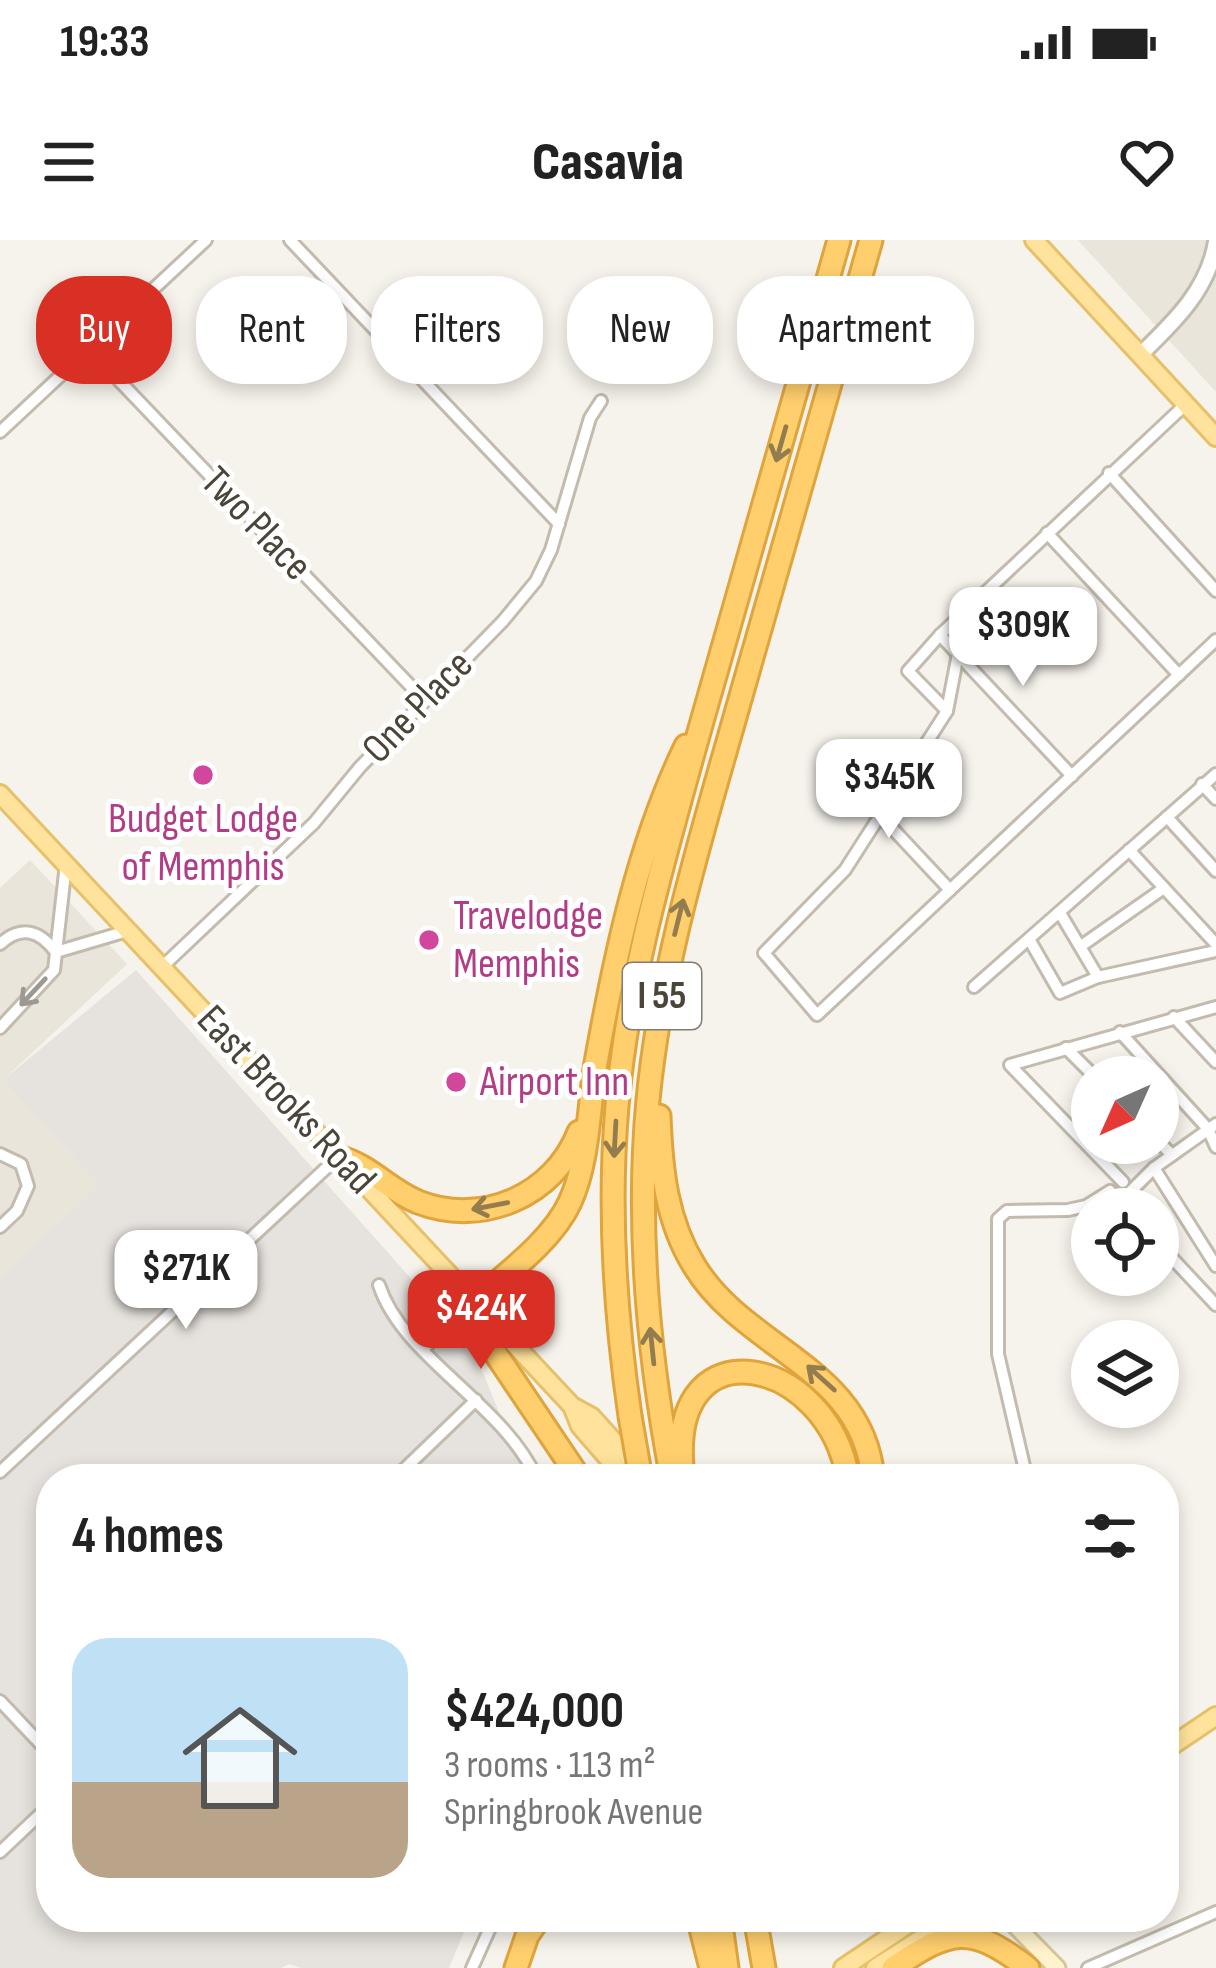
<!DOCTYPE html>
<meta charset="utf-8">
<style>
:root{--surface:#fff;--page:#f6f6f6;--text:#222;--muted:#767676;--accent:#d93025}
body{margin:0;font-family:"Sofia Sans Condensed",sans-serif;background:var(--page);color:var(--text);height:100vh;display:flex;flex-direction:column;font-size:45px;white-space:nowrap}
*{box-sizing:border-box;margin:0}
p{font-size:39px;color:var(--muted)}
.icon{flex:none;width:66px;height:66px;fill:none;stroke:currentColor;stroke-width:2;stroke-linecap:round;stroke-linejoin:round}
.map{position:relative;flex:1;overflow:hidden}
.panel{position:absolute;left:36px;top:1224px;width:1143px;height:468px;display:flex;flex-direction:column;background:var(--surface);border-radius:48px;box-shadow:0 6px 18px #0003}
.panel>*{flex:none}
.hud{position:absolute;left:36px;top:36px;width:1146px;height:108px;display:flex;gap:24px}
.needle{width:78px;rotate:225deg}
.controls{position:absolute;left:1071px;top:816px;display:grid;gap:24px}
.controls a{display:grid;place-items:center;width:108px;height:108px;border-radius:50%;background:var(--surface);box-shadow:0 6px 18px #0003;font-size:60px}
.price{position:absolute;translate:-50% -102px;padding:0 27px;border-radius:24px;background:#fff;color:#222;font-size:39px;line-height:78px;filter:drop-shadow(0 3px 6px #0008)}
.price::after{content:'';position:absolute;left:50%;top:72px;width:36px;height:27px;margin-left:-18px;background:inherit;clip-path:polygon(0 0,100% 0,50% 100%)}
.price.current{background:var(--accent);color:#fff}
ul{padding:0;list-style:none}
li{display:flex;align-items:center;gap:36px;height:300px;padding:0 36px}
li span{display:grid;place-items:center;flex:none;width:336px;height:240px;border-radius:36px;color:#555}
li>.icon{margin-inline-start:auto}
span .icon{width:144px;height:144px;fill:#fffc;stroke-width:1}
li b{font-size:51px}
h2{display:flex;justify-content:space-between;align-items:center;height:144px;padding:0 36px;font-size:51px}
.tag{padding:0 42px;border-radius:48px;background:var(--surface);box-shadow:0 6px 18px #0003;font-size:42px;line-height:108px}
.tag.current{background:var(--accent);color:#fff}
.status{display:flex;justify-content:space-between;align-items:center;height:84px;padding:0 60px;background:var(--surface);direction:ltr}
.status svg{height:33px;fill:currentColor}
header{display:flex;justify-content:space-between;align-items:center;height:156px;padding:0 36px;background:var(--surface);font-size:54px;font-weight:800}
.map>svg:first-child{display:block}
</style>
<div class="status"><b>19:33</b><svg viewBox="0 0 49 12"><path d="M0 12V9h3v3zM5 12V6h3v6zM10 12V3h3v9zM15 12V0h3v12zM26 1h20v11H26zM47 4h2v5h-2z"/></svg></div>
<header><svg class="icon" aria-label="menu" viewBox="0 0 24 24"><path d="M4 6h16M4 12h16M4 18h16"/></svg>Casavia<svg class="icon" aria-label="heart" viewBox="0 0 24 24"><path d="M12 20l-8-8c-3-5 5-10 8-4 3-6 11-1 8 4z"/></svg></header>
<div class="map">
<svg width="1216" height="1728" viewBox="0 0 1216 1728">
<rect width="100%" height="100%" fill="#f6f3ec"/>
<g fill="#eae5da">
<path d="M 1078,0 L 1216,0 L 1216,152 Z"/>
<path d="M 30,620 L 127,724 L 3,840 L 101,945 L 0,1039 L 0,648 Z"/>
</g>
<path fill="#e6e2dd" d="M 136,730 L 473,1108 L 526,1239 L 51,1239 L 51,1677 L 475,1677 L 467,1685 L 449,1728 L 301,1728 L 289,1724 L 281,1728 L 0,1728 L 0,1039 L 100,945 L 3,840 Z"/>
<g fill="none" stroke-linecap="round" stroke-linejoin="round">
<g stroke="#c2bbae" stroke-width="16">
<g id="minor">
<path d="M 290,0 L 559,284"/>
<path d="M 89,109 L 423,459"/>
<path d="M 0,192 L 206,0"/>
<path d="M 1109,233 L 1216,351"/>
<path d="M 1047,293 L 1179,435"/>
<path d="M 940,395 L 1072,536"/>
<path d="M 958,414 L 947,471 L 845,630 L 764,713 L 817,775 L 1216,400"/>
<path d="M 947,471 L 908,431 L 940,395 L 1186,164"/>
<path d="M 1202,544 L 1216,559"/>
<path d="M 878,573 L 950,650"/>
<path d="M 1167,577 L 1216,631"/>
<path d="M 1129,610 L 1216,704"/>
<path d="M 1060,673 L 1098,737"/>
<path d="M 1029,699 L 1060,753 L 1098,737 L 1216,711"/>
<path d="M 0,704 C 21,685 39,690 56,712"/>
<path d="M 1081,706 L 1164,648"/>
<path d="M 56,712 L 127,691"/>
<path d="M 162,727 L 314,583 L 360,527 L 503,381 L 536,341 L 551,310 L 590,178 L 601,161"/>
<path d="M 974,747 L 1216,534"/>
<path d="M 1174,777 L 1216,822"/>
<path d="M 0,788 L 54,730 L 66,624"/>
<path d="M 1120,792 L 1208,889 L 1216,907"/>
<path d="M 1066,808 L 1095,837"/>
<path d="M 1158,901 L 1172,915"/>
<path d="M 0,914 L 21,924 L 28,946 L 17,971 L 0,987"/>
<path d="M 1154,928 L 1216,1026"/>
<path d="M 1123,942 L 1010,825 L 1216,767"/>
<path d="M 1120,962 L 1154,928 L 1216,884"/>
<path d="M 1158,1003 L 1216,1065"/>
<path d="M 379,1045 C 403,1118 503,1163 537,1239"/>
<path d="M 424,1108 L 474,1062"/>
<path d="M 0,1232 L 338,917"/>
<path d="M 394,1239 L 476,1160"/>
<path d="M 1027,1239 L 998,1114 L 998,979 L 1007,971 L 1068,970 L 1086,966 L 1110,951 L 1126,969"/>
<path d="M 0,1461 L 51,1515"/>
<path d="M 0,1612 L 51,1564"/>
<path d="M 472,1728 L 495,1677"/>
<path d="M 1088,1728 L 1216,1672"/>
</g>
</g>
<g stroke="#c2bbae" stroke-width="20">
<path id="tertiary" d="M 1140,115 C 1174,82 1208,50 1216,2"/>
</g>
<g stroke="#d6c79b" stroke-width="21">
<path id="secondary" d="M 1007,1677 L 1057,1728"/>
</g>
<g stroke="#e6c16a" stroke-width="22">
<g id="primary">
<path d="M 1034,0 L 1216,197"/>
<path d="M 0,554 L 572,1166 L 592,1177 L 638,1228"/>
<path d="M 572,1166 L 580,1186 L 626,1239"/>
<path d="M 1164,1511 L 1216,1476"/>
<path d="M 843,1728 L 919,1677"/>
<path d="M 875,1728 L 955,1677"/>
</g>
</g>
<g stroke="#e0a43c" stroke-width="27">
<g id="motorway">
<path d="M 659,876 C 661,929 666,981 695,1027 C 746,1110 864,1128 873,1239"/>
<path d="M 338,917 C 371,926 387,949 418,962 C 482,987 554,956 579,892"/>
<path d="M 630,1176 C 615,1073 608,970 617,866 C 628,738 665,615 699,492 C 745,328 793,164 839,0"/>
<path d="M 682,1227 C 670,1081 829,1118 848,1239"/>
<path d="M 580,1239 L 477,1086 L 474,1062 C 506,1034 552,1001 570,962 C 590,918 588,864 597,817 C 616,712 639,603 686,506"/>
<path d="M 672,1239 C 648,1114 636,987 648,860 C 661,724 702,594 739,463 C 783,308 827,154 871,0"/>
<path d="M 698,1677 L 711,1728"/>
<path d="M 720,1677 L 727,1728"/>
<path d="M 755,1677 L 764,1728"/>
<path d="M 516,1728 L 527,1696 L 540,1677"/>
<path d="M 893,1728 C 952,1688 970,1684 1028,1728"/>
</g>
</g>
<use href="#minor" stroke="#fff" stroke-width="10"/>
<use href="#tertiary" stroke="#fff" stroke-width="14"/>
<use href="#secondary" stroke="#fff3cd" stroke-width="15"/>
<use href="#primary" stroke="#ffe39c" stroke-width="16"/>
<use href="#motorway" stroke="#ffcf6e" stroke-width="21"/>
<g stroke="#e0a43c" stroke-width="27" stroke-linecap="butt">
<path id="motorway-bridge" d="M 630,1176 L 641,1239"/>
</g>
<use href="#motorway-bridge" stroke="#ffcf6e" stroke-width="21"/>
</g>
<defs><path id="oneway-shaft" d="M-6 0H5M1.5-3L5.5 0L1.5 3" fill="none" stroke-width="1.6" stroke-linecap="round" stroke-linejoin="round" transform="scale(3)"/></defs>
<g stroke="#937c4e">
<use href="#oneway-shaft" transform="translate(781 204) rotate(106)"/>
<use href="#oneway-shaft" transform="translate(679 677) rotate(-76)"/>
<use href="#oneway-shaft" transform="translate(615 899) rotate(93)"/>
<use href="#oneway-shaft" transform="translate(490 966) rotate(169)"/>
<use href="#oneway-shaft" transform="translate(652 1106) rotate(-96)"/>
<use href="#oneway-shaft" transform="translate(821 1138) rotate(-138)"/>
</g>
<use stroke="#9c9892" href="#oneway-shaft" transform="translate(33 752) rotate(133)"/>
<g fill="#d1479c" stroke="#fff" stroke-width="4.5">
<circle cx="203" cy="535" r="12"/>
<circle cx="429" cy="700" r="12"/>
<circle cx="456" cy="842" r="12"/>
</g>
<g text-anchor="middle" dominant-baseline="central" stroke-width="10" stroke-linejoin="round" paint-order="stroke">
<rect fill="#fff" stroke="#817c74" stroke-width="3" x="623" y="723" width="78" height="66" rx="9"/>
<g font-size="39" font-weight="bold" fill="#4b4439">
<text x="662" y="756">I 55</text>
</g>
<g font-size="42" fill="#4b4439" stroke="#fff">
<text transform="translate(256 284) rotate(46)">Two Place</text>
<text transform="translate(418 467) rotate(-46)">One Place</text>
<text transform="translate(286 860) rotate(47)">East Brooks Road</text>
</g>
<g font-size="42" fill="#b23c85" stroke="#fff" text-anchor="start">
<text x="203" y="579" text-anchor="middle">Budget Lodge<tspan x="203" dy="48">of Memphis</tspan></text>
<text x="453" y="676">Travelodge<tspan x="453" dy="48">Memphis</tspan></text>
<text x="480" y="842">Airport Inn</text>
</g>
</g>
</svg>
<div class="controls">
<a><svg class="needle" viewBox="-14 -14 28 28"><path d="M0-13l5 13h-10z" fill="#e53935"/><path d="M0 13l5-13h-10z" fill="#767676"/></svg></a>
<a><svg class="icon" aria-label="locate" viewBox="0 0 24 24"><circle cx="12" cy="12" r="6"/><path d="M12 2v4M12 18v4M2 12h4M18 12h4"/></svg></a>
<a><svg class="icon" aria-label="layers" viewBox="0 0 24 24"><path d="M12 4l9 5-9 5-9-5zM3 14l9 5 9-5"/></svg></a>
</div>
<b class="price" style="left:1023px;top:449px">$309K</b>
<b class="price" style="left:889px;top:601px">$345K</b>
<b class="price" style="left:186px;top:1092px">$271K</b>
<b class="price current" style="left:481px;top:1132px">$424K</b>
<div class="hud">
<a class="tag current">Buy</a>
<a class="tag">Rent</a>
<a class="tag">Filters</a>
<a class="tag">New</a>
<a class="tag">Apartment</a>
</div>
<section class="panel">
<h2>4 homes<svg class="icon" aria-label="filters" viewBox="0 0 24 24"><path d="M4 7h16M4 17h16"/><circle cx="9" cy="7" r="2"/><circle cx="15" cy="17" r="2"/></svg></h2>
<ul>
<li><span style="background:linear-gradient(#bfe0f5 60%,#b9a48a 0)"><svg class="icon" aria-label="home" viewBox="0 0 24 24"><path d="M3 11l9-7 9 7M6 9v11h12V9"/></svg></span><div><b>$424,000</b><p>3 rooms · 113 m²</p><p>Springbrook Avenue</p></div></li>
</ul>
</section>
</div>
